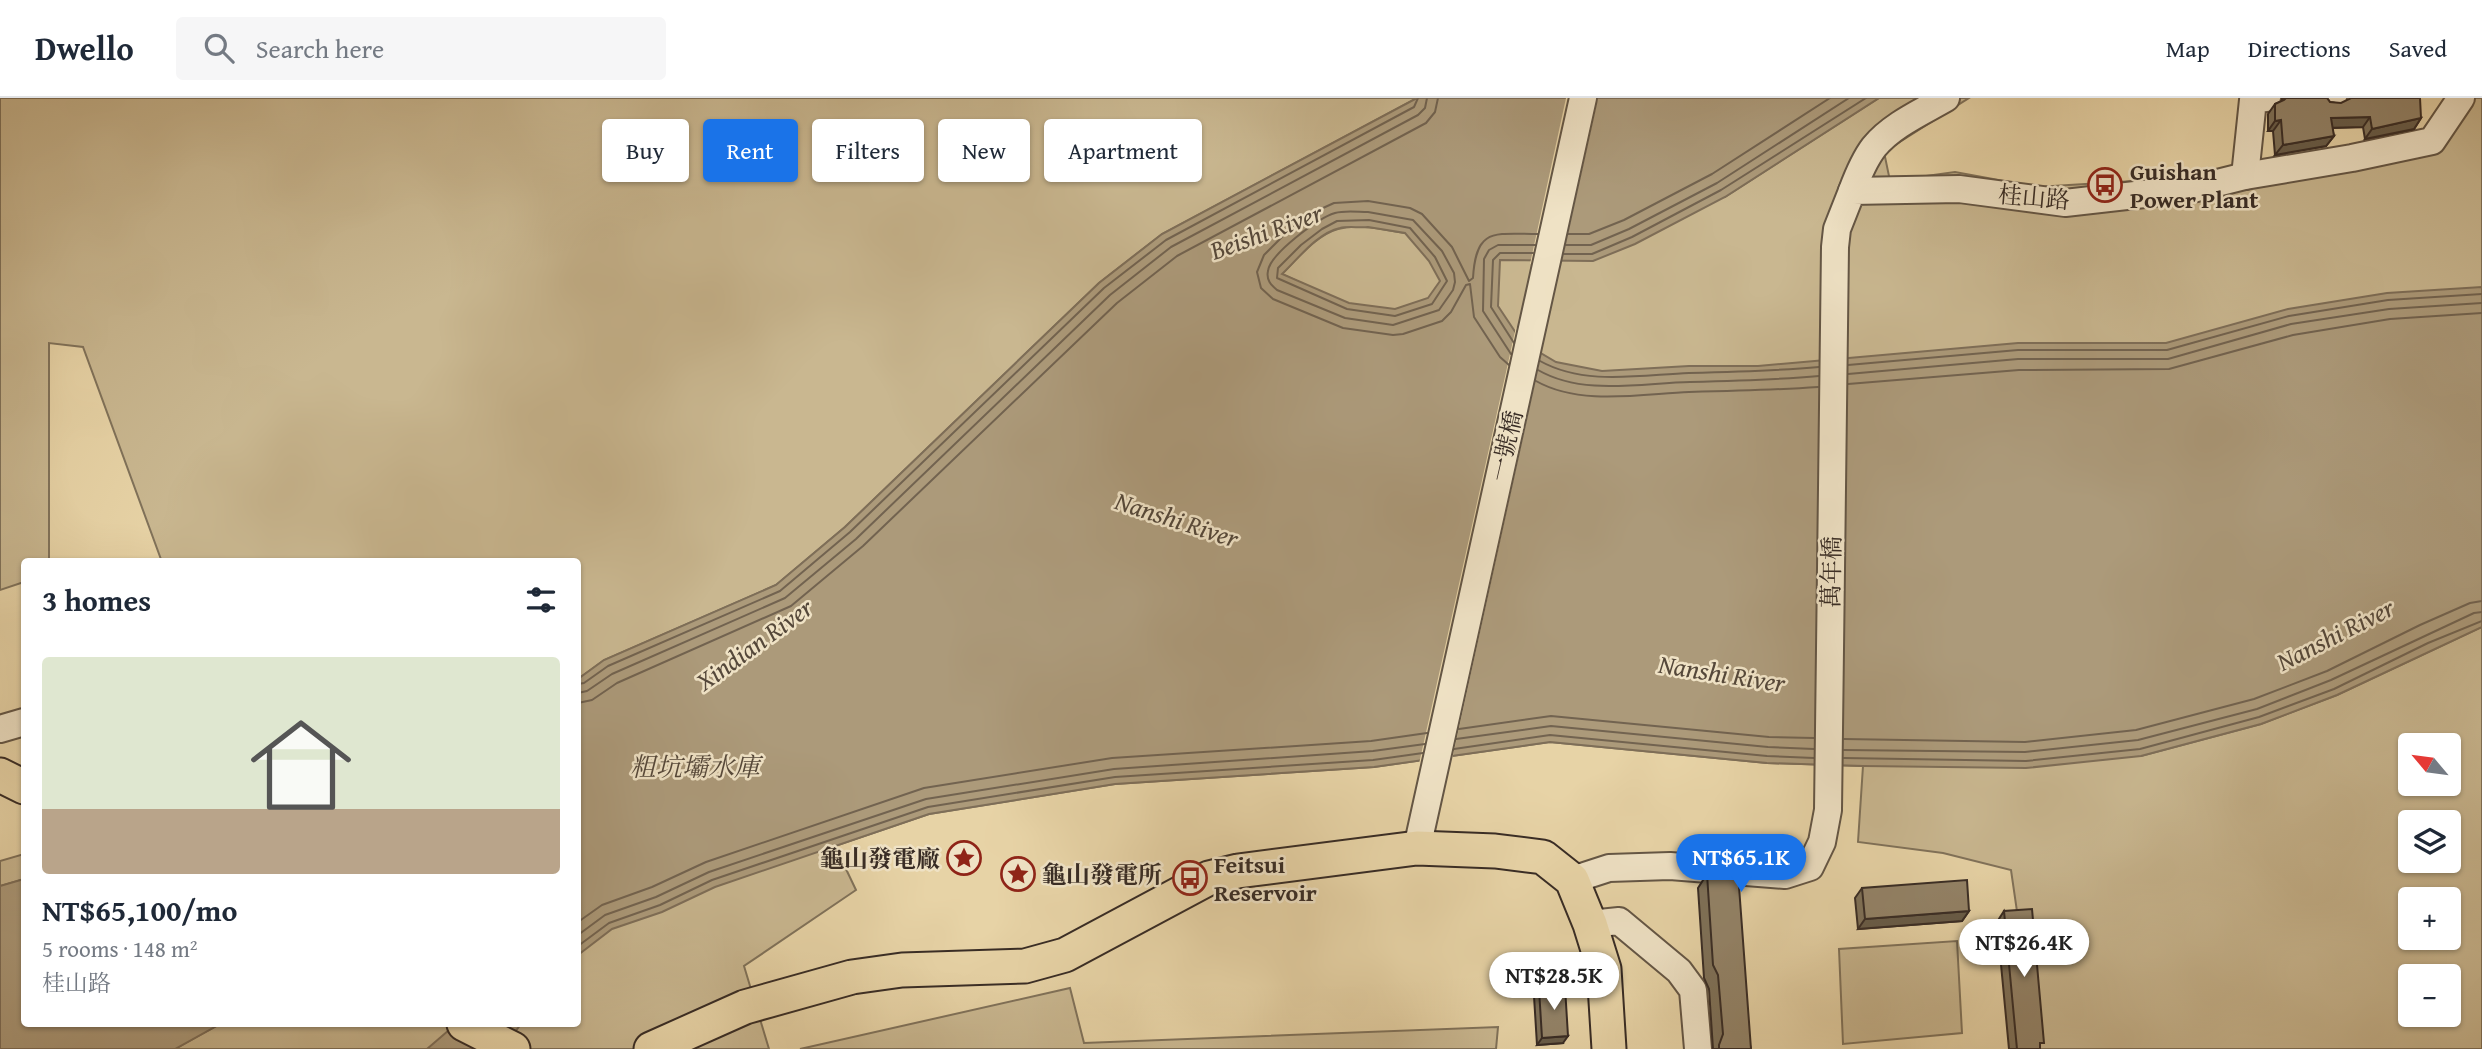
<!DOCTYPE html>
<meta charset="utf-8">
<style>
:root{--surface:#fff;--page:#f6f6f7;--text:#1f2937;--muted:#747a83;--line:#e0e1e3;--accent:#1a73e8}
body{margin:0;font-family:"Gentium Book Plus","Noto Serif TC",serif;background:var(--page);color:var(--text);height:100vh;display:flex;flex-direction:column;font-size:26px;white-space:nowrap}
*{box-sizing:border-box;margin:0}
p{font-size:23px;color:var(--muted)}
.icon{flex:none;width:38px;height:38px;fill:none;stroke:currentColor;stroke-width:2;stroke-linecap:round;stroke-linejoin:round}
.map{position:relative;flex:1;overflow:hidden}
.drawer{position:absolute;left:21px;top:460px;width:560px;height:469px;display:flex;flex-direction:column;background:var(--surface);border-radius:7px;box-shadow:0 2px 5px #0004}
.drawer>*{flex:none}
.top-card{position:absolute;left:602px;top:21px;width:665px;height:63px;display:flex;gap:14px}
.needle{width:46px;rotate:299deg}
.tools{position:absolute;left:2398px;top:635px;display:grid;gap:14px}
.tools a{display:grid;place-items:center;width:63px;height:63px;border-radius:7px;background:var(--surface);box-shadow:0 2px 5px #0004;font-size:35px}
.price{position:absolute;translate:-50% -60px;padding:0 16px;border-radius:24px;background:#fff;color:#222;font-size:23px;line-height:46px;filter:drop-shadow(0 2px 4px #0008)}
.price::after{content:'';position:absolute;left:50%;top:42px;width:21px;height:16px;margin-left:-10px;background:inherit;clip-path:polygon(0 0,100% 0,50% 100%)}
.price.current{background:var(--accent);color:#fff}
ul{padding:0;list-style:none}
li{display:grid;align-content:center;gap:14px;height:371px;padding:0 21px}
li span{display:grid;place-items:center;height:217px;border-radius:7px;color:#555}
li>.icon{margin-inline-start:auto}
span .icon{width:126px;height:126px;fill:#fffc;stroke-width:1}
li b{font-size:30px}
h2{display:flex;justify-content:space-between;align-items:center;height:84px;padding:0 21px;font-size:30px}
.pill{padding:0 24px;border-radius:7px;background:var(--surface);box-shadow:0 2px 5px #0004;font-size:24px;line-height:63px}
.pill.current{background:var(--accent);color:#fff}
header{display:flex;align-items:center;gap:42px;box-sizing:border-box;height:98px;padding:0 35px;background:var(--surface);border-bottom:2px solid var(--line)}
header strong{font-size:33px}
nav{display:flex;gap:38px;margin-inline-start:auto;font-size:24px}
.search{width:490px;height:63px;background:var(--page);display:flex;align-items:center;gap:18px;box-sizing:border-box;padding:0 24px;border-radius:7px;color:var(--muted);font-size:26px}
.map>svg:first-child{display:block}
</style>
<header>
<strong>Dwello</strong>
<div class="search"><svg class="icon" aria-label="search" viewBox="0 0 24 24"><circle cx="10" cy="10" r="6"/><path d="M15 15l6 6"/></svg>Search here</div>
<nav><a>Map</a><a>Directions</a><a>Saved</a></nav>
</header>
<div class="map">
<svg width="2482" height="951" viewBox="0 0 2482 951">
<rect width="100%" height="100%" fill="#e7d3a6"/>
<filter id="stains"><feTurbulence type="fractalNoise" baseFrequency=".00286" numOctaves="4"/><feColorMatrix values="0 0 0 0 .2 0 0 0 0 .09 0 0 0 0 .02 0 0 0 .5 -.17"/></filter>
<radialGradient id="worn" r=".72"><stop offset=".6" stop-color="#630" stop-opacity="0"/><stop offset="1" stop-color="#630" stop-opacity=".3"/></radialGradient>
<g fill="#c9b790" stroke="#80725a" stroke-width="2" fill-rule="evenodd">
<path d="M 0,0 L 1417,0 L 1162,136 L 1099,185 L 845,429 L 776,487 L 604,562 L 578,581 L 578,464 L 162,464 L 83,249 L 49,245 L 49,464 L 24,464 L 24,484 L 0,492 Z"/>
<path d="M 1879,0 L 1969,0 L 1884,54 L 1890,83 L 1955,74 L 2036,89 L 2184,80 L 2420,36 L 2445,0 L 2482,0 L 2482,334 L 2095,556 L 1282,176 C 1297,161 1316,137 1338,131 C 1359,125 1385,132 1405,135 L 1725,99 Z"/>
<path d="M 2482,529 L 2482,951 L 2037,951 L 2011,772 L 1943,755 L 1858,744 L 1863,668 L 1767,665 L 1550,644 L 1374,669 L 1115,686 L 929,716 L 835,748 L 856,792 L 744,868 L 769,951 L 175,951 L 220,926 L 578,926 L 578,751 L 836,571 L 2141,658 L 2261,626 L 2337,597 ZM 2410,648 L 2448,648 L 2448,686 L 2410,686 ZM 2410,724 L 2448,724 L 2448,763 L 2410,763 ZM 2410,802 L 2448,802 L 2448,840 L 2410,840 ZM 2410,878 L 2448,878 L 2448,917 L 2410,917 Z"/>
<path d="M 24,756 L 24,781 L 0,788 L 0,763 Z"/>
<path d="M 1957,843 L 1962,935 L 1843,946 L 1839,851 Z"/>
<path d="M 1070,890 L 1084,945 L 1498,929 L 1496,951 L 800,951 Z"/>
</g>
<g fill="#ac9a7a" stroke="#7e6e58" stroke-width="2" fill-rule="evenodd">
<path d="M 1417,0 L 1879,0 L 1725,99 L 1635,146 L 1593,163 L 1500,162 L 1498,208 L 1522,244 L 1556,264 L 1602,273 L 1689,268 L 1758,268 L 2018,245 L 2166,245 L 2288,211 L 2387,195 L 2482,189 L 2482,529 L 2337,597 L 2261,626 L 2141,658 L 2026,670 L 1863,668 L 1767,665 L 1550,644 L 1374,669 L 1115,686 L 929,716 L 715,789 L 662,814 L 612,831 L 578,857 L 578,581 L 604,562 L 776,487 L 845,429 L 1099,185 L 1162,136 ZM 1368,129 L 1405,135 L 1429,163 L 1440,183 L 1428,200 L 1395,211 L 1349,205 L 1282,176 C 1298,161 1317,135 1340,130 C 1348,128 1359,130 1368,129 Z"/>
<path d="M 24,781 L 24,926 L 220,926 L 175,951 L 0,951 L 0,788 Z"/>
<path d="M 456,926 L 521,926 L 502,951 L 427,951 Z"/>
</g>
<g fill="#e7d3a6">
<path d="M 1566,0 L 1598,0 L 1561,166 L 1530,166 Z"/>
<path d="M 1516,229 L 1524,242 L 1542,252 L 1452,662 L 1419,666 Z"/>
</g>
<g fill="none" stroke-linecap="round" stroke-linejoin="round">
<g stroke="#726350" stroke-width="2">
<path d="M 1368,114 L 1413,122 L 1442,153 L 1454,175 L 1455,184 L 1453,192 L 1439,212 L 1393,227 L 1345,220 L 1277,192 C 1271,187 1266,182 1268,173 C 1270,156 1318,120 1335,115 C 1345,112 1358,114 1368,114 Z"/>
<path d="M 1369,122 L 1410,130 L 1435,159 L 1447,183 L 1432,206 L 1395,218 L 1347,211 L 1277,180 L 1278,170 L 1301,147 L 1322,131 L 1337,123 Z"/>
<path d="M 1568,136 L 1589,136 L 1624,122 L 1712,76 L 1830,0"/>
<path d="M 1566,147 L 1591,147 L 1629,131 L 1717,85 L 1849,0"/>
<path d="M 1564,156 L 1592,156 L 1632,139 L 1721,92 L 1866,0"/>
<path d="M 1514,245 L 1491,209 L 1493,162 L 1500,155 L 1533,155"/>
<path d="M 1511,256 L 1483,213 L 1484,161 L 1489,152 L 1498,147 L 1535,147"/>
<path d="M 1540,263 C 1585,288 1640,277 1689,275 C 1732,274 1775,273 1819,269"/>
<path d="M 1509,267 L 1500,259 L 1474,219 L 1470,186 L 1466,187 L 1451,214 L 1442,223 L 1403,236 L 1393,237 L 1343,230 L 1273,201 L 1261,190 L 1257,174 L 1264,157 L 1288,133 L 1312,115 L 1334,105 L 1368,103 L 1410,110 L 1422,116 L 1452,149 L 1469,183 L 1473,180 C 1476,129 1494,136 1538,136"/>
<path d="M 1848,267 L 2018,252 L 2167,252 L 2289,218 L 2388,202 L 2482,196"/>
<path d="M 1538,272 C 1583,298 1641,285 1690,284 C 1733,283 1776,282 1819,278"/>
<path d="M 1848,276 L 2018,261 L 2168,261 L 2291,226 L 2389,211 L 2482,205"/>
<path d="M 1536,283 C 1580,308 1641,296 1689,294 C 1733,293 1775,292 1818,289"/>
<path d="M 1848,286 L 2019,272 L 2169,271 L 2293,237 L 2390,221 L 2482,215"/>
<path d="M 578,586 L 584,585 L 608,568 L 780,493 L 850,434 L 1104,190 L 1166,142 L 1414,9 L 1418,0"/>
<path d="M 578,595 L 587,593 L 612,576 L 785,500 L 856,441 L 1110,197 L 1171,149 L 1418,17 L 1425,10 L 1427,0"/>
<path d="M 578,605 L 592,602 L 617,585 L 791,508 L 863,448 L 1117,205 L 1177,158 L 1426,25 L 1435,14 L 1438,0"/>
<path d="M 1459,631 L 1551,618 L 1769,639 L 1814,640"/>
<path d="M 1456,641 L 1551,628 L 1768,649 L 1814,651"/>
<path d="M 1844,641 L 2025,644 L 2136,632 L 2254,601 L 2327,573 L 2420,527 L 2470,505 L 2482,503"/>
<path d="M 1454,651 L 1550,637 L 1767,658 L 1814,660"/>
<path d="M 1844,652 L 2025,654 L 2138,642 L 2257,611 L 2331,582 L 2474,515 L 2482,514"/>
<path d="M 1844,660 L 2026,663 L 2140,651 L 2259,619 L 2334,591 L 2428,545 L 2482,523"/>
<path d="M 578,824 L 602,807 L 652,789 L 706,764 L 924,690 L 1112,660 L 1371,643 L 1427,635"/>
<path d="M 578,837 L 605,817 L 656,799 L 709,774 L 926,701 L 1114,671 L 1373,653 L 1425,646"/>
<path d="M 578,848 L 609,825 L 660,807 L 712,782 L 928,709 L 1115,679 L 1373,662 L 1423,655"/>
</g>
<g stroke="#645645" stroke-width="30">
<g id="minor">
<path d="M 2330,0 L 2333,0"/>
<path d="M 2245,78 L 2253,2 L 2267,0"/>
<path d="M 1852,93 C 1858,77 1864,62 1874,49 C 1892,27 1922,14 1946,0"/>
<path d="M 0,631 L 24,624"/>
<path d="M 1417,750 L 1583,0"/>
<path d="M 1572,782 L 1609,770 L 1670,768 L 1785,777 L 1810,769 L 1822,744 L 1828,712 L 1835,149 L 1837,131 L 1852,93 L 1959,91 L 2065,105 L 2197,90 L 2245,78 L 2352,60 L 2432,43 L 2461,0"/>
<path d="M 1590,826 L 1619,823 L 1679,873 L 1693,892 L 1698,951"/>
</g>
</g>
<g stroke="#382c25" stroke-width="37">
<g id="major">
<path d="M 0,677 L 24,689"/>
<path d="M 464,926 L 513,951"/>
<path d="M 651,951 L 745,909 L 852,879 L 902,872 L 1025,868 L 1065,857 L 1209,780 L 1238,773 L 1417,750 L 1495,753 L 1543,759 L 1572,782 L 1590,826 L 1604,871 L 1609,951"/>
</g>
</g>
<use href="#minor" stroke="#efe2c5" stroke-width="26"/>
<use href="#major" stroke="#e7d3a6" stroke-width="33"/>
</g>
<g fill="#7e7159" stroke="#382c25" stroke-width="2">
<path d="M 2282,0 L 2327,0 L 2330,4 L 2421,20 L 2414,31 L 2365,41 L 2363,29 L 2332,30 L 2334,38 L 2326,48 L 2275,57 L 2273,33 L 2268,33 L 2268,16 L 2275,6 L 2282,3 Z"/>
<path d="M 1707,776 L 1751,951 L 1713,951 L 1709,891 L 1704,880 L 1698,790 Z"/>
<path d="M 1862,790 L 1969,813 L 1962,823 L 1858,831 L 1855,800 Z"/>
<path d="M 2004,813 L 2040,950 L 2040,951 L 2009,951 L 1997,824 Z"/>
<path d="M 1539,891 L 1563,945 L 1537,947 L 1534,898 Z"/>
</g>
<g fill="#675c49" stroke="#382c25" stroke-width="2">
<path d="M 2370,19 L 2363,29 L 2324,30 L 2331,20 Z"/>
<path d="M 2421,20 L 2414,31 L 2365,41 L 2372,31 Z"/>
<path d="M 2281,22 L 2273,33 L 2268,33 L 2275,23 Z"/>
<path d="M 2334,38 L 2326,48 L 2275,57 L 2283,47 Z"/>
<path d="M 1969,813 L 1962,823 L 1858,831 L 1865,821 Z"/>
<path d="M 1568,938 L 1563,945 L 1537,947 L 1542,940 Z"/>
</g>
<g fill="#938368" stroke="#382c25" stroke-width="2">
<path d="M 2286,0 L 2327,0 L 2330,4 L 2341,5 L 2351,0 L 2420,0 L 2421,20 L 2372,31 L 2370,19 L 2331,20 L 2334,38 L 2283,47 L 2281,22 L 2275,23 L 2275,6 L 2284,2 Z"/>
<path d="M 1738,775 L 1751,951 L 1719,951 L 1719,947 L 1723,936 L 1718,877 L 1713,867 L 1707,776 Z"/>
<path d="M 1967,782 L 1969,813 L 1865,821 L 1862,790 Z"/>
<path d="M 2032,811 L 2044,945 L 2040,945 L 2040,951 L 2017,951 L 2004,813 Z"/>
<path d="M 1565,889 L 1568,938 L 1542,940 L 1539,891 Z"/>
</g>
<defs>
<g id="bus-ring" transform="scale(1.75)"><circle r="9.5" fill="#efe2c5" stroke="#8f2418" stroke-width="1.5"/><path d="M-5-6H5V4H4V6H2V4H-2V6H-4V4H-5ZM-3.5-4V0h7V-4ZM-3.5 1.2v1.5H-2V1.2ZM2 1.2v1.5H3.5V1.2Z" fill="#8f2418"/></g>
<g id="sight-ring" transform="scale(1.75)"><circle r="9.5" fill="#efe2c5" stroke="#8f2418" stroke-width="1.5"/><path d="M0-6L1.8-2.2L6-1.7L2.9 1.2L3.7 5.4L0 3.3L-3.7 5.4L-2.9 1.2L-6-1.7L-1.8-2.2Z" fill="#8f2418"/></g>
</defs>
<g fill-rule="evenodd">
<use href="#bus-ring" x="2105" y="87"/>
<use href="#sight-ring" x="964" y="760"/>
<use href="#sight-ring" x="1018" y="776"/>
<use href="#bus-ring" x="1190" y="780"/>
</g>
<g text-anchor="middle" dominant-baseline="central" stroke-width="5" stroke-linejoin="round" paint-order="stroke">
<g font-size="24" font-weight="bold" fill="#382c25" stroke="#efe2c5" text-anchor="start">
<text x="2130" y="73">Guishan<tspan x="2130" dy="28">Power Plant</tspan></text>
<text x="940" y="760" text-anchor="end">龜山發電廠</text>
<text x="1214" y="766">Feitsui<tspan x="1214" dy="28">Reservoir</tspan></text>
<text x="1042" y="776">龜山發電所</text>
</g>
<g font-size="24" fill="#382c25" stroke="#efe2c5">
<text transform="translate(2034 99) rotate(5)">桂山路</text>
<text transform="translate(1506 348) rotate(-77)">一號橋</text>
<text transform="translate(1831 474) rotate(-89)">萬年橋</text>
</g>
<g font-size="26" font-style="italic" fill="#55483a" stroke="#efe2c5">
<text transform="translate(1266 133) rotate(-20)">Beishi River</text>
<text transform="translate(1177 421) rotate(18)">Nanshi River</text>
<text transform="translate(2335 536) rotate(-27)">Nanshi River</text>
<text transform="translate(754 546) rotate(-36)">Xindian River</text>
<text transform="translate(1722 575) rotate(9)">Nanshi River</text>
<text x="695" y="668">粗坑壩水庫</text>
</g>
</g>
<rect width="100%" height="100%" filter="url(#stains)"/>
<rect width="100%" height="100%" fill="url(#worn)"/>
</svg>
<div class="tools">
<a><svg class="needle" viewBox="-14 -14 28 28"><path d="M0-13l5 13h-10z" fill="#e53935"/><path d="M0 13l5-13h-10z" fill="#747a83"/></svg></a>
<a><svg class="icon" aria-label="layers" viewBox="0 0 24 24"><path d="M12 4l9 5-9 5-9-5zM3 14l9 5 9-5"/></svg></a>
<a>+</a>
<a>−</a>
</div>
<b class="price current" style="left:1741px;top:796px">NT$65.1K</b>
<b class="price" style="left:2024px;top:881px">NT$26.4K</b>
<b class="price" style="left:1554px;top:914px">NT$28.5K</b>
<div class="top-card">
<a class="pill">Buy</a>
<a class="pill current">Rent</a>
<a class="pill">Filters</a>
<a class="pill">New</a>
<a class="pill">Apartment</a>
</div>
<section class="drawer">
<h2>3 homes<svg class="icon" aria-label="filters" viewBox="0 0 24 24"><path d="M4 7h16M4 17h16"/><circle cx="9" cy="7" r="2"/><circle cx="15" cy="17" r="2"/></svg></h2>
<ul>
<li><span style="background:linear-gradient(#dfe7d0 70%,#b9a48a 0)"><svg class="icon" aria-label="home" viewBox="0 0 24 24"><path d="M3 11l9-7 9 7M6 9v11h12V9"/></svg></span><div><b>NT$65,100/mo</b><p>5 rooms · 148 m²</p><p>桂山路</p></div></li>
</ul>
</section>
</div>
